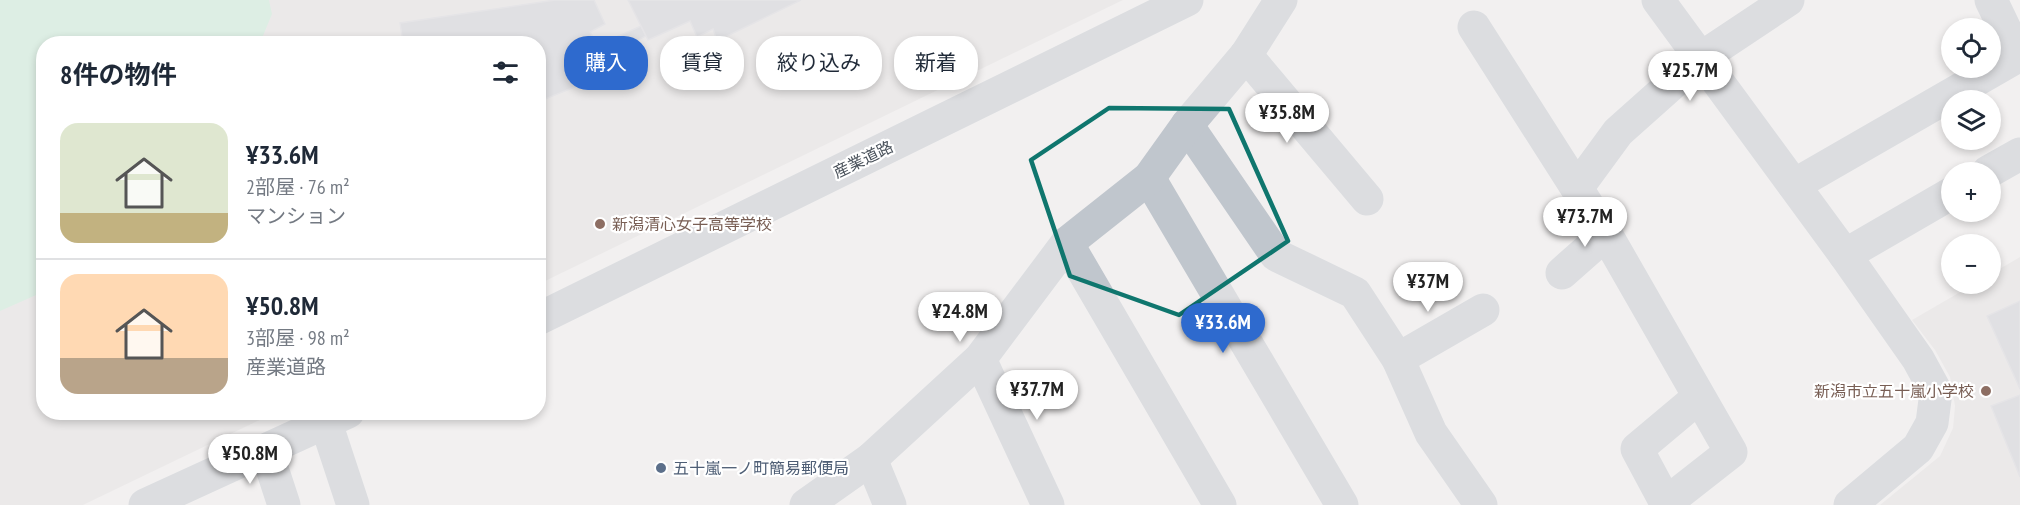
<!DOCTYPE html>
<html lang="ja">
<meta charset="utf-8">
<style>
:root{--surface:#fff;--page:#f6f6f7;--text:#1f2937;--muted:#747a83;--line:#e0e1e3;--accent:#2e6ace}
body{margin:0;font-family:"PT Sans Narrow","Noto Sans JP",sans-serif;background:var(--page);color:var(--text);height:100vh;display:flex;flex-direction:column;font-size:22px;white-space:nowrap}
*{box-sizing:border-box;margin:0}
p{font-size:20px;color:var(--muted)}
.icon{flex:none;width:33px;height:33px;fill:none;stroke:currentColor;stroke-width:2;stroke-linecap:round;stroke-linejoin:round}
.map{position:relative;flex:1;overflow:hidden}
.side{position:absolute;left:36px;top:36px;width:510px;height:384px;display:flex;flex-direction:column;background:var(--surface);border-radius:24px;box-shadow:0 3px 9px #0003}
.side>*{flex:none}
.guide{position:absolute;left:564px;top:36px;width:570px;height:54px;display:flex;gap:12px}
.tools{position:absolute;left:1941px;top:18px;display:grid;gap:12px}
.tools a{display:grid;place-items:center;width:60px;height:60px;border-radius:50%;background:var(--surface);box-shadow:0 3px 9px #0003;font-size:30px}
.price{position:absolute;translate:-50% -51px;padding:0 14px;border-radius:21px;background:#fff;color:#222;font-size:20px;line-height:39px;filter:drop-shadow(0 2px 3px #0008)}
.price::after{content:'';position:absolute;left:50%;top:36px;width:18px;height:14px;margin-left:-9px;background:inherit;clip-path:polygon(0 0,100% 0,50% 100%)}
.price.on{background:var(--accent);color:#fff}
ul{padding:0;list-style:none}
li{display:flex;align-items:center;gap:18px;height:150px;padding:0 24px}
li+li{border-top:2px solid var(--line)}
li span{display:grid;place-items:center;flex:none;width:168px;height:120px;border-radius:18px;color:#555}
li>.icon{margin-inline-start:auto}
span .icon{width:72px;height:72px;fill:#fffc;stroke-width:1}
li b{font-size:26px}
h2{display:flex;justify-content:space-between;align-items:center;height:72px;padding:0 24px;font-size:26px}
.tag{padding:0 21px;border-radius:24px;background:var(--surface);box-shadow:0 3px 9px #0003;font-size:21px;line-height:54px}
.tag.on{background:var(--accent);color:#fff}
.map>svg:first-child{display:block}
</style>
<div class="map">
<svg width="2020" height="505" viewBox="0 0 2020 505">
<rect width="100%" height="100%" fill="#f2f0f0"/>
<g fill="#e3e1e1">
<path d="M 38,0 L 1123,0 L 539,284 L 538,44 L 44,44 L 44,412 L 274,413 L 83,505 L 0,505 L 0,164 Z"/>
<path d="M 2020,257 L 2020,505 L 1880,505 L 1940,456 L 1953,428 L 1955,406 L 1950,377 L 1935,350 L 1912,320 L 1974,284 L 1990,284 L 1991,274 Z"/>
</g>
<path fill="#c4ead5" d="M 0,0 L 269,0 L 272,14 L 260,43 L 44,44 L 43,292 L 0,311 Z"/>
<g fill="#cbccd2" stroke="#d5d6db" stroke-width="1.5">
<path d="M 555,0 L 594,0 L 605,24 L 590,32 L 598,45 L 641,26 L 646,36 L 612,53 L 619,69 L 538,102 L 538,90 L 540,90 L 538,85 L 538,44 L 403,44 L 400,23 Z"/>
<path d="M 628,0 L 801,0 L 717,41 L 713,29 L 697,37 L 690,21 L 648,40 Z"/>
<path d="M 2020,301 L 2020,389 L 1987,316 Z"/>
<path d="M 2020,395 L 2020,477 L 1991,406 Z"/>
</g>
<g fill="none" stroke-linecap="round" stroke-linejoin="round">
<g stroke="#c0c6cd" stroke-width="33">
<path d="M 1658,0 L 1845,255 L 1918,359 L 1936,392 L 1932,423 L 1918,448 L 1850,505"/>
<path d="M 1474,27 L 1606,234 L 1731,452 L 1666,503 L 1637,449 L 1699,397"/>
<path d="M 1246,55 L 1367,199"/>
<path d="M 1187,125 L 1276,255 L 1355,293 L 1398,359 L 1431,433 L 1481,505"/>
<path d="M 1988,172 L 2020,154"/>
<path d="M 1149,178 L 1342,505"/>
<path d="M 1794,185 L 2018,56 L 1991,0"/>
<path d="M 1577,188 L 1618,132 L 1701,58 L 1788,0"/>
<path d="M 1067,243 L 1220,505"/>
<path d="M 1845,255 L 1952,193"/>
<path d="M 1562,273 L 1606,234"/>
<path d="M 538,319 L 1187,0"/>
<path d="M 980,359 L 1048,505"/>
<path d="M 1398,359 L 1483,310"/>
<path d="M 326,423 L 353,505"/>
<path d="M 266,450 L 284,505"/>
<path d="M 871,459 L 890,505"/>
<path d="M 145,505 L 348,412"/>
<path d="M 806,505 L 871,459 L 980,359 L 1067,243 L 1149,178 L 1187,125 L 1246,55 L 1281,0"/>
</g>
</g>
<path d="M0 0H2020V505H0ZM 1109,108 L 1229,109 L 1288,241 L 1179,315 L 1070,276 L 1031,160 Z" fill="#f2f0f0" fill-opacity=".55" fill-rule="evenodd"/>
<path fill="none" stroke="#0f766e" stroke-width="4.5" stroke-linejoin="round" d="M 1109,108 L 1229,109 L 1288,241 L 1179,315 L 1070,276 L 1031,160 Z"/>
<g fill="#8d6e63" stroke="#fff" stroke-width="2">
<circle cx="600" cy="224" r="6"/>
<circle cx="1986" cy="391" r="6"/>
</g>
<circle fill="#5c6f8a" stroke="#fff" stroke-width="2" cx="661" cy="468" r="6"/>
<g text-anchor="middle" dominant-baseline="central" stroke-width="4.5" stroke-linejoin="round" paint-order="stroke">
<g font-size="16" fill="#4a525b" stroke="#fff">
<text transform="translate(863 159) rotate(-26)">産業道路</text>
</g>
<g font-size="16" fill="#785e54" stroke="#fff" text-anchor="start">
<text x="612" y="224">新潟清心女子高等学校</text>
<text x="1974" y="391" text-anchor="end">新潟市立五十嵐小学校</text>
</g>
<g font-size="16" fill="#4e5e75" stroke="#fff" text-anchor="start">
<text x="673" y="468">五十嵐一ノ町簡易郵便局</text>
</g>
</g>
</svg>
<div class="tools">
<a><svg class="icon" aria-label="locate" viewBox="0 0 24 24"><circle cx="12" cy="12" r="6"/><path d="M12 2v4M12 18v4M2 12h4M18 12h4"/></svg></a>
<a><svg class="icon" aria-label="layers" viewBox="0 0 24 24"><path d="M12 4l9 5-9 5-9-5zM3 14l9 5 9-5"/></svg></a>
<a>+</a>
<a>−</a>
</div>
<b class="price" style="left:1690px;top:102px">¥25.7M</b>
<b class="price" style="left:1287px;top:144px">¥35.8M</b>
<b class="price" style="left:1585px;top:248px">¥73.7M</b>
<b class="price" style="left:1428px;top:313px">¥37M</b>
<b class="price" style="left:960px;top:343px">¥24.8M</b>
<b class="price on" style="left:1223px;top:354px">¥33.6M</b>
<b class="price" style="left:1037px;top:421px">¥37.7M</b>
<b class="price" style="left:250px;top:485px">¥50.8M</b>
<div class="guide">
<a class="tag on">購入</a>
<a class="tag">賃貸</a>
<a class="tag">絞り込み</a>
<a class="tag">新着</a>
</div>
<section class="side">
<h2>8件の物件<svg class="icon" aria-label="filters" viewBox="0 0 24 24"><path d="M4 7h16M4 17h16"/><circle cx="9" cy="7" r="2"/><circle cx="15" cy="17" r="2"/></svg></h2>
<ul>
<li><span style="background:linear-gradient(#dfe7d0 75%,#c2b280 0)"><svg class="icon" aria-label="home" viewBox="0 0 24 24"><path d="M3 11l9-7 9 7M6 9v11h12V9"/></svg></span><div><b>¥33.6M</b><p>2部屋 · 76 m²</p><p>マンション</p></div></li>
<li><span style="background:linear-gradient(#ffd9b3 70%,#b9a48a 0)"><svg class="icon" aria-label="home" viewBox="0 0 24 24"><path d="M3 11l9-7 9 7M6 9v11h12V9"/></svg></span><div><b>¥50.8M</b><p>3部屋 · 98 m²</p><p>産業道路</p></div></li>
</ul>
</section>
</div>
